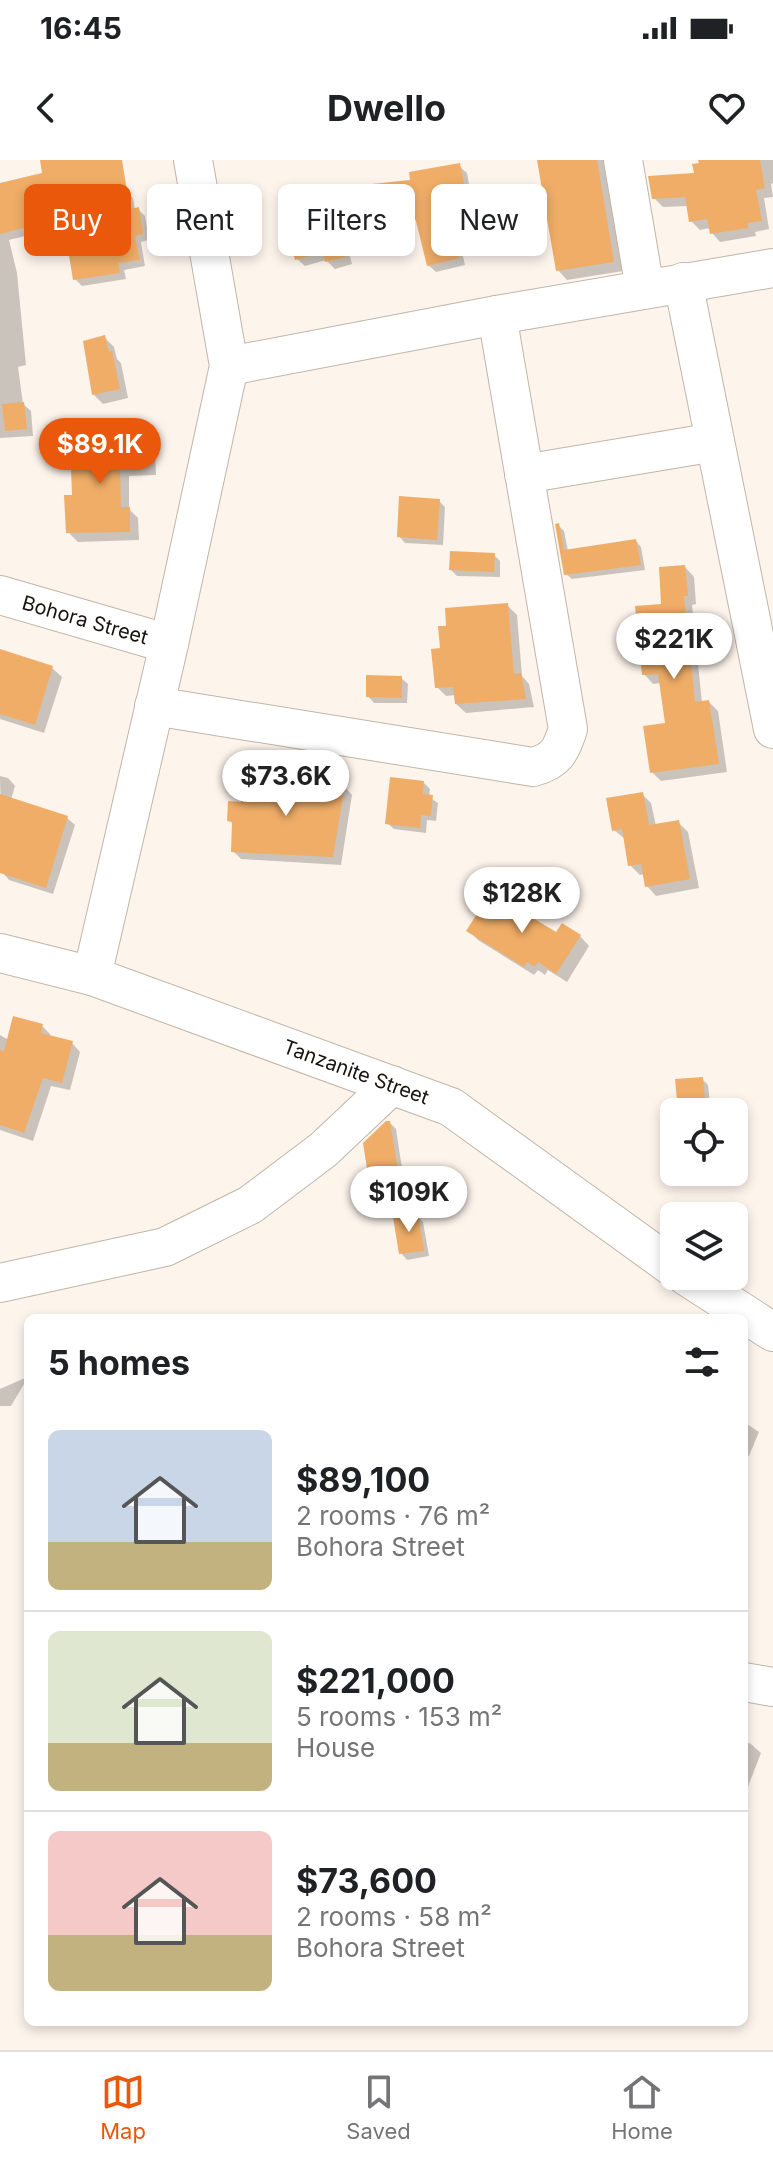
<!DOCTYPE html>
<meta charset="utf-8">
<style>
:root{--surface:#fff;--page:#f2f2f2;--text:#202124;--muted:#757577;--line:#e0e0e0;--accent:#ea580c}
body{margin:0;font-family:Inter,sans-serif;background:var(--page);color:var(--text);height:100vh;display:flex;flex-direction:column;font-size:30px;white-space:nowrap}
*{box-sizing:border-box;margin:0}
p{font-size:26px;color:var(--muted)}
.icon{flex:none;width:44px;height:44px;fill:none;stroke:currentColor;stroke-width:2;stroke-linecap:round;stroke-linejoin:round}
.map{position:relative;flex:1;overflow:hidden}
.panel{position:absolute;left:24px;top:1154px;width:724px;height:712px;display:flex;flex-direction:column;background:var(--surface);border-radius:12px;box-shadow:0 4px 12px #0003}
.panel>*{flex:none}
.hud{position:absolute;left:24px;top:24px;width:726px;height:72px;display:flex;gap:16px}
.buttons{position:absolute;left:660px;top:938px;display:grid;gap:16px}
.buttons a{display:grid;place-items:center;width:88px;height:88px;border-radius:12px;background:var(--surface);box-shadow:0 4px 12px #0003;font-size:40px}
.price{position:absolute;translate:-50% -68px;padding:0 18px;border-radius:28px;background:#fff;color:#222;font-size:26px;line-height:52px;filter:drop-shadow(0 2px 4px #0008)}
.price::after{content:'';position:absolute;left:50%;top:48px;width:24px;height:18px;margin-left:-12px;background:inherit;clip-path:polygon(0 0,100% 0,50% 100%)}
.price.current{background:var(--accent);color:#fff}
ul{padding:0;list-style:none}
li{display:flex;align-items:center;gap:24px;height:200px;padding:0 24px}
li+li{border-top:2px solid var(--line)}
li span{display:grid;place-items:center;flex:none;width:224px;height:160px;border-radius:12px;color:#555}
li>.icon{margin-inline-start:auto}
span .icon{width:96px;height:96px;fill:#fffc;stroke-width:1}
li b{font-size:34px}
h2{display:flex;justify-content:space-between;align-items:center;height:96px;padding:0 24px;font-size:34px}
.tag{padding:0 28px;border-radius:12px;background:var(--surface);box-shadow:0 4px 12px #0003;font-size:28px;line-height:72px}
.tag.current{background:var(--accent);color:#fff}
.status{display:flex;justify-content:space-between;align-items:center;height:56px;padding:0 40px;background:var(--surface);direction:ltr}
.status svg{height:22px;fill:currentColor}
header{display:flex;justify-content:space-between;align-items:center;height:104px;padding:0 24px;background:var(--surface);font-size:36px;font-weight:700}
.menu{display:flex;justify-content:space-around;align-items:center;height:112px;border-top:2px solid var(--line);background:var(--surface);font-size:22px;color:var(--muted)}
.menu a{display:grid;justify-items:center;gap:4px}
.menu .current{color:var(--accent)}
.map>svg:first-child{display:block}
</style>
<div class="status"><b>16:45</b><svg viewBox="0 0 49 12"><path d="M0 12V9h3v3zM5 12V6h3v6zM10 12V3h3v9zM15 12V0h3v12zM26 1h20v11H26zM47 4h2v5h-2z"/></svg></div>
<header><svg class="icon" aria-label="back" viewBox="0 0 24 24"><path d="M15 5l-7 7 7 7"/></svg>Dwello<svg class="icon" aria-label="heart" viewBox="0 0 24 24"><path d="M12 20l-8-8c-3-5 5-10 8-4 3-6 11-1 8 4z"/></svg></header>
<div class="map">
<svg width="773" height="1890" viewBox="0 0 773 1890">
<rect width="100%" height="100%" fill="#fdf4ec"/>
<g fill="#0003">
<path d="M 42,0 L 92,0 L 133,38 L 135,50 L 138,49 L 145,56 L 149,80 L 141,82 L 145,106 L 124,110 L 126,119 L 82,126 L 75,119 L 66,66 L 9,80 L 17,113 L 26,205 L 18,207 L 23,244 L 31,251 L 33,276 L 0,278 L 0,24 L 44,14 Z"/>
<path d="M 539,0 L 604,0 L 623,111 L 567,120 L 558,110 Z"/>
<path d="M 701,0 L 773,0 L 773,23 L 771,24 L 773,37 L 764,38 L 769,69 L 755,72 L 756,76 L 720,82 L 712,73 L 710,68 L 700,70 L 691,61 L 689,46 L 663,47 L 654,38 L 696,15 L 701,5 Z"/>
<path d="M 459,6 L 467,13 L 472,41 L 451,44 L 465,105 L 436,112 L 428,105 L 418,60 L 355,68 L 362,93 L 350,96 L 352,104 L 335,109 L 326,100 L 305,106 L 297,99 L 308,67 L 413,22 Z"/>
<path d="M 105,178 L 114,187 L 117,199 L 121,203 L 128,238 L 103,244 L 93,234 Z"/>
<path d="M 145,284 L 155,294 L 156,315 L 129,316 L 129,349 L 138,358 L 139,380 L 78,382 L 68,372 L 74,336 Z"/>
<path d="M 439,341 L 445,347 L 443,385 L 405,383 L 399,376 Z"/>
<path d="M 558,365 L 564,371 L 568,391 L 636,381 L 641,387 L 645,410 L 572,419 L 566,414 Z"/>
<path d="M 494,395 L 500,401 L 500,417 L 457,416 L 451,410 Z"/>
<path d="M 685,407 L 694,417 L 696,444 L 692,445 L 702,543 L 709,542 L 718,551 L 727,612 L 661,621 L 652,612 L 667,565 L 661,523 L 653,524 L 644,514 Z"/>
<path d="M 508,446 L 517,455 L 522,516 L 529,524 L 534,547 L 466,553 L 456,544 L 456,535 L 446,536 L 437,527 L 449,468 Z"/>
<path d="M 0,502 L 52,508 L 62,517 L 44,573 L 0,559 Z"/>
<path d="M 401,518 L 408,524 L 407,543 L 374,543 L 368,536 Z"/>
<path d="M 0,616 L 8,618 L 15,626 L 11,640 L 67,658 L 75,665 L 53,734 L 9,720 L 2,712 Z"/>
<path d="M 424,623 L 430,629 L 429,637 L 438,643 L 436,661 L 427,660 L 426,673 L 394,669 L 387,663 Z"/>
<path d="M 344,626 L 352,635 L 341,705 L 241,699 L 233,691 L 234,665 L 229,660 L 243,644 Z"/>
<path d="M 642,634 L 651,643 L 656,666 L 678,662 L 688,672 L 699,728 L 656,736 L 647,726 L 644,714 L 640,715 L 630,705 L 625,679 L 614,670 Z"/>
<path d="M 526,756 L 556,775 L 580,776 L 589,786 L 567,822 L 548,810 L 545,815 L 538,810 L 534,815 L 478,780 L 469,771 Z"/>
<path d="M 42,866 L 50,874 L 50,877 L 72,883 L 80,892 L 70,930 L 51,926 L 33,981 L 0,970 L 0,875 L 9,880 Z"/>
<path d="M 702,919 L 708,925 L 711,952 L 680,952 Z"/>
<path d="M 390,963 L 396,969 L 408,1048 L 381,1052 L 375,1046 Z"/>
<path d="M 417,1056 L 423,1062 L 429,1096 L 407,1100 L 401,1093 Z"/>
<path d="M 25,1218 L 27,1219 L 11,1246 L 0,1246 L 0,1229 Z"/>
<path d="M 744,1262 L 759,1272 L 749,1296 L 744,1294 Z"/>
<path d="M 744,1581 L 751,1584 L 761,1593 L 744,1637 Z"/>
</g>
<g fill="#efad67">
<path d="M 40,0 L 122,0 L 130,49 L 139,47 L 143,74 L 135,76 L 140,100 L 118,103 L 120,113 L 73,120 L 63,58 L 0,74 L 0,23 L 42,13 Z"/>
<path d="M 537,0 L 597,0 L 614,102 L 556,111 Z"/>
<path d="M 698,0 L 760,0 L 765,28 L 756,30 L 762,61 L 748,63 L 748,68 L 710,74 L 707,59 L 689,62 L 685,37 L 652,39 L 648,16 L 694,13 L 692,4 L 699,3 Z"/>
<path d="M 460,3 L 466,34 L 445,37 L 459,98 L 427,106 L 414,53 L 348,61 L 355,86 L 344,89 L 346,97 L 325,102 L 323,92 L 295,100 L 287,71 L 305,66 L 300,47 L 363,30 L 363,25 L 410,20 L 409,12 Z"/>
<path d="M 105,175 L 109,192 L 112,191 L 120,229 L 92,235 L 83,181 Z"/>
<path d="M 24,242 L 27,269 L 5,271 L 2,244 Z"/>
<path d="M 146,282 L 147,306 L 120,307 L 121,347 L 130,347 L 130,372 L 66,373 L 64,335 L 72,335 L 70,284 Z"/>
<path d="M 399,336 L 440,339 L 437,380 L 397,377 Z"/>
<path d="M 559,363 L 564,390 L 636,379 L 641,405 L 564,415 L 555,364 Z"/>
<path d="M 450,391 L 495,393 L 494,412 L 449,410 Z"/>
<path d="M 685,405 L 688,436 L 684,436 L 695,542 L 709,540 L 719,604 L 650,613 L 643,566 L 665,563 L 658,514 L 642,515 L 635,446 L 661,444 L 659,407 Z"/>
<path d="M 508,443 L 514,514 L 521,513 L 526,539 L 455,544 L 453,527 L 435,528 L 431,489 L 440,488 L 438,466 L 446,466 L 445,448 Z"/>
<path d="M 0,489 L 53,506 L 35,565 L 0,554 Z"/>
<path d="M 366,515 L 402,516 L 402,538 L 366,537 Z"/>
<path d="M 390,617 L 424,621 L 423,634 L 433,635 L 431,656 L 421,655 L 420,668 L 385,664 Z"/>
<path d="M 242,618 L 345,624 L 333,697 L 231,692 L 232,662 L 227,661 L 228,641 L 241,642 Z"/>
<path d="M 643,632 L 649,665 L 679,660 L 690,719 L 645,727 L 641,704 L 628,706 L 622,669 L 612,671 L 606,638 Z"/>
<path d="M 0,634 L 68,656 L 46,728 L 0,713 Z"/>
<path d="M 491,732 L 527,754 L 527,758 L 533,758 L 556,772 L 562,763 L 581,775 L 556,814 L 538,802 L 535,807 L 527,802 L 524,807 L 466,771 Z"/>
<path d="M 13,856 L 43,864 L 41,873 L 73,881 L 62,923 L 43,918 L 24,973 L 0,965 L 0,890 L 4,891 Z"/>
<path d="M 703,917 L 706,952 L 678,952 L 675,919 Z"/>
<path d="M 386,961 L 390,961 L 403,1043 L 373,1047 L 363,983 Z"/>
<path d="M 418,1053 L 424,1091 L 399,1094 L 393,1057 Z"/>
</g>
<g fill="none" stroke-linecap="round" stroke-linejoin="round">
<g stroke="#c2b5a8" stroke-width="40">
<g id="minor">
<path d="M 623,0 L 645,129"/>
<path d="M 683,122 L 773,569"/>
<path d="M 229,206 L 497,155 L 773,108"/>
<path d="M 524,314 L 715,282"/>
<path d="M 0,435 L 169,484"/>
<path d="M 154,546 L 533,607 C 556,601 561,591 568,569 L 497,155"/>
<path d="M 0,793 L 92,816 L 451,947 L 674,1108"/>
<path d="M 92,816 L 169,484 L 229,206 L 193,0"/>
<path d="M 686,1116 L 773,1172"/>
<path d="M 0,1123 L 165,1087 L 250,1045 L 323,990 L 392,925"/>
<path d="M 744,1522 L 773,1527"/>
</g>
</g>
<use href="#minor" stroke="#fff" stroke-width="38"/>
</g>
<g text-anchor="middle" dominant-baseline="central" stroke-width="7" stroke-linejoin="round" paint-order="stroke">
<g font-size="20" fill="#18130f" stroke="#fff">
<text transform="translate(85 460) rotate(16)">Bohora Street</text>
<text transform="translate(356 912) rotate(20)">Tanzanite Street</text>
</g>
</g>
</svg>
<div class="buttons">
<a><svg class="icon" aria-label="locate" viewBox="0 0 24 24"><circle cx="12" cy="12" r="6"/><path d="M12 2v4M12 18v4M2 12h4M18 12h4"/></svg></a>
<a><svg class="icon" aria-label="layers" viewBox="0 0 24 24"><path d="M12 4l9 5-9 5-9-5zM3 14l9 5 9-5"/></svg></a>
</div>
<b class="price current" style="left:100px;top:326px">$89.1K</b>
<b class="price" style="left:674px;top:521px">$221K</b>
<b class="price" style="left:286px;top:658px">$73.6K</b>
<b class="price" style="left:522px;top:775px">$128K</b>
<b class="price" style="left:409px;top:1074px">$109K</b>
<div class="hud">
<a class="tag current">Buy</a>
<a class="tag">Rent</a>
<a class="tag">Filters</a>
<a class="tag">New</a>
</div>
<section class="panel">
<h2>5 homes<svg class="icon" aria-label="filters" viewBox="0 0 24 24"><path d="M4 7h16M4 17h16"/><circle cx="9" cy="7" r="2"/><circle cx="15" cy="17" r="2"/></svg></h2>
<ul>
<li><span style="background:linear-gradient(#c9d6e8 70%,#c2b280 0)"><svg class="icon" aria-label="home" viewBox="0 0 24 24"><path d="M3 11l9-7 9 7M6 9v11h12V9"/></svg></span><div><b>$89,100</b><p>2 rooms · 76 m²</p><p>Bohora Street</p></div></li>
<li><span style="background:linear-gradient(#dfe7d0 70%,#c2b280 0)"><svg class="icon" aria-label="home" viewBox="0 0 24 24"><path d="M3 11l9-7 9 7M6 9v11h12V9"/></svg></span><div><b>$221,000</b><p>5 rooms · 153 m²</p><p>House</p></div></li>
<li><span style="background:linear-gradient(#f6c9c9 65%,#c2b280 0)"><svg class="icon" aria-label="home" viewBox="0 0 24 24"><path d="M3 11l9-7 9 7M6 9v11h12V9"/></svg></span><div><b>$73,600</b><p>2 rooms · 58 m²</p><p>Bohora Street</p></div></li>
</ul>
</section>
</div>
<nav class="menu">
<a class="current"><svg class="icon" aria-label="map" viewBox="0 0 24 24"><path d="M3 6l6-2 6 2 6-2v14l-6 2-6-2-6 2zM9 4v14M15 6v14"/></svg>Map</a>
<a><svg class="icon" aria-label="saved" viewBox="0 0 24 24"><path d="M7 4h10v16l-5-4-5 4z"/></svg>Saved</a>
<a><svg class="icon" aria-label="home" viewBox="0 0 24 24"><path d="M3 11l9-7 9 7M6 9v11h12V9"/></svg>Home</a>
</nav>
